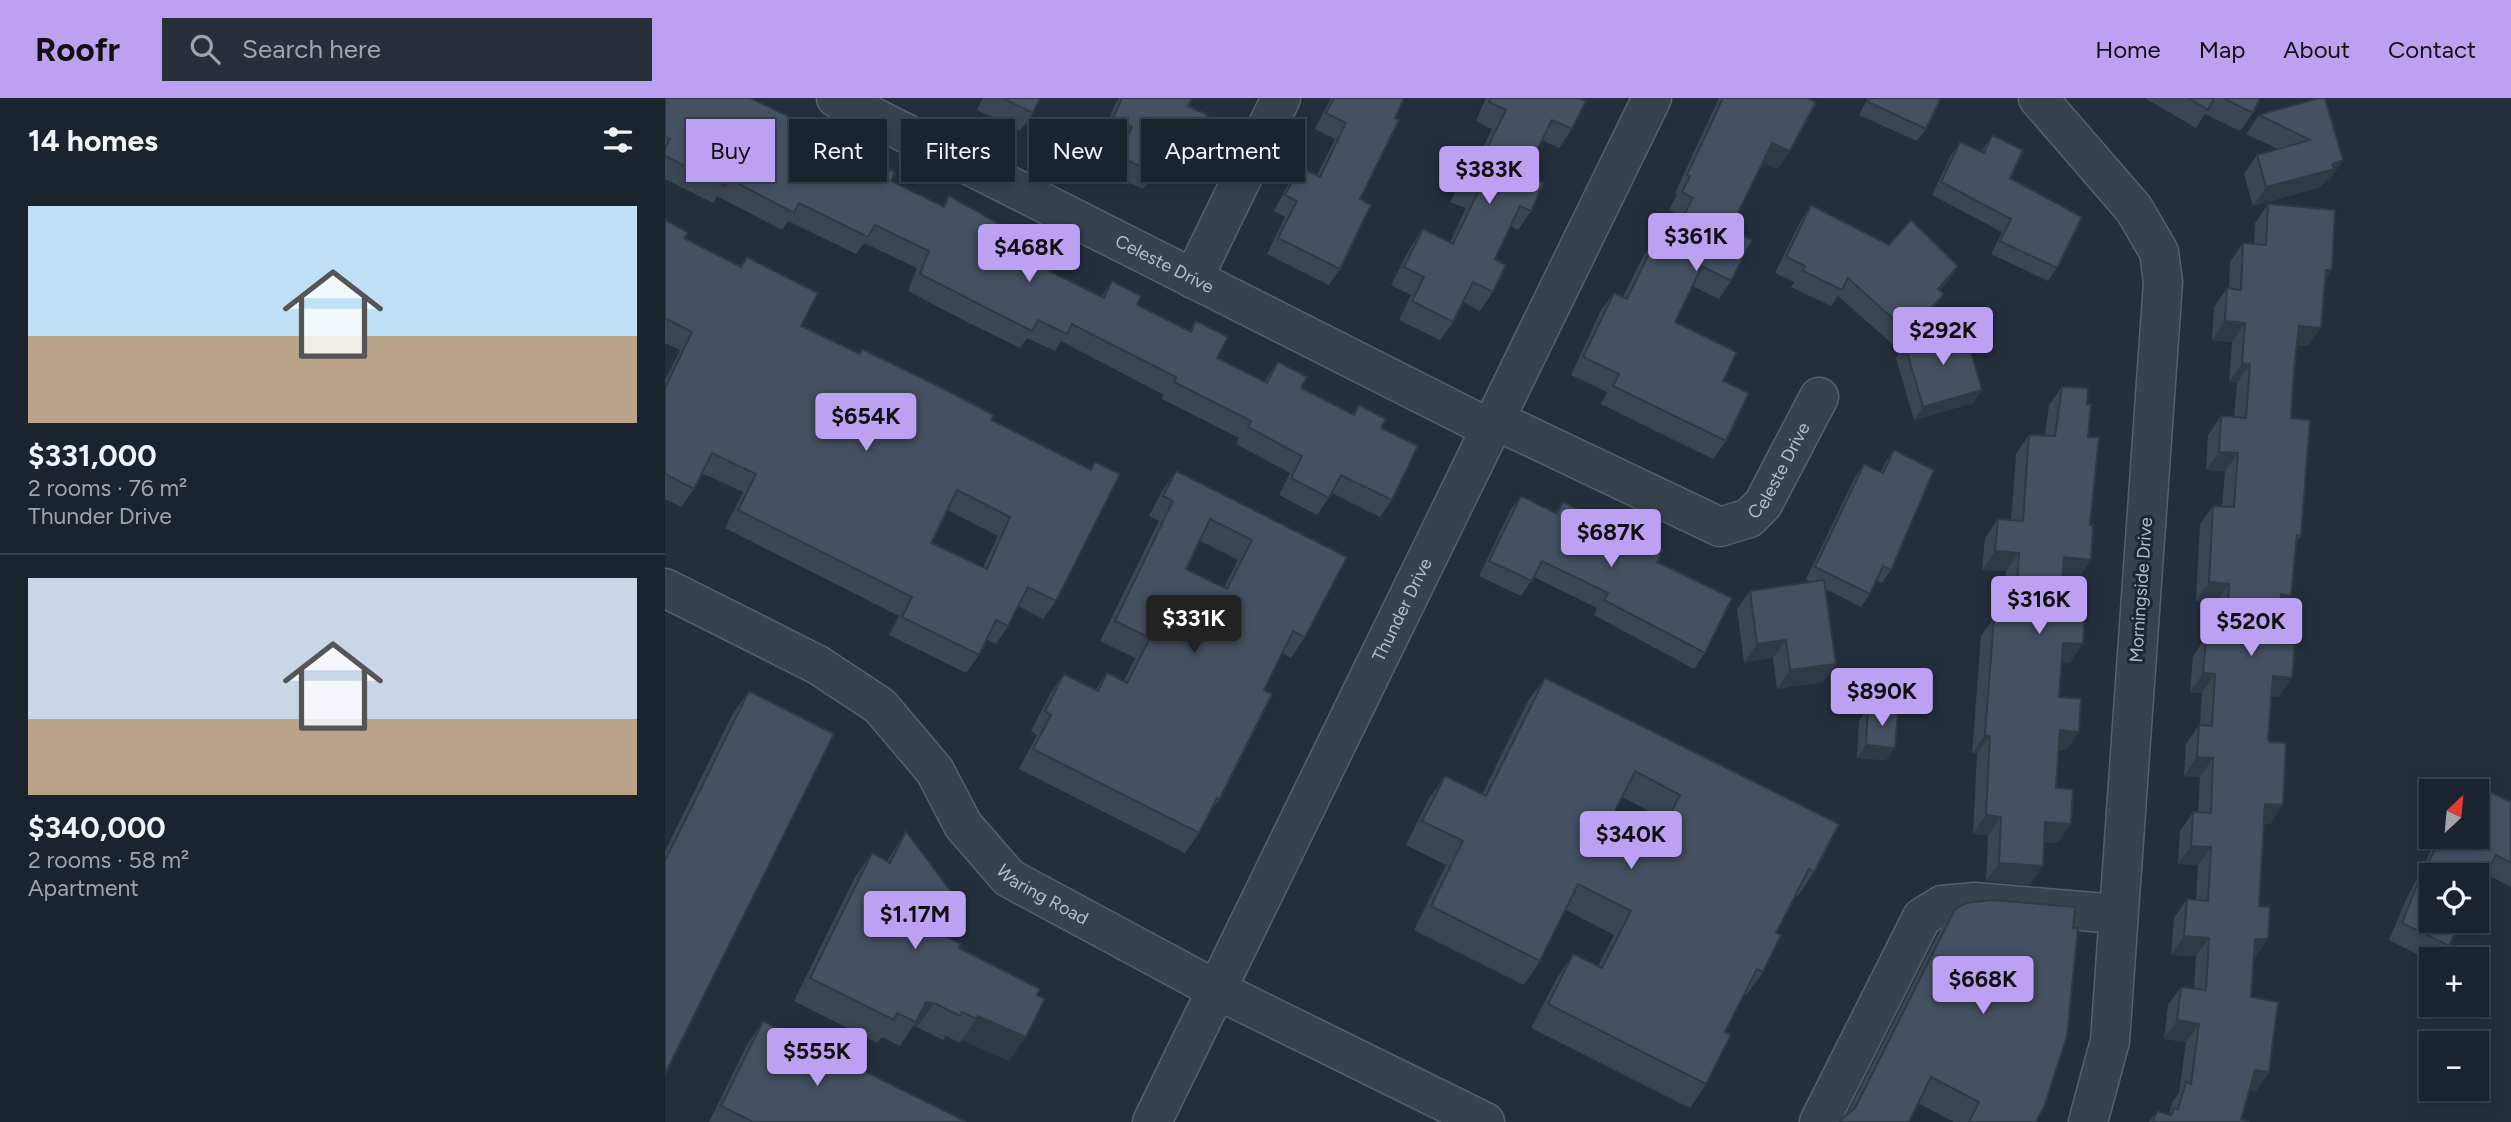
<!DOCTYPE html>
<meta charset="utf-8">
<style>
:root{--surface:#1b232e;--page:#282f3a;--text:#f1f3f6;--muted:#a0a4aa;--line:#39404a;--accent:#bca0f2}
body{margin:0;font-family:Figtree,sans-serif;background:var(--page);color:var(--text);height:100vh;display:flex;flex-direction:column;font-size:26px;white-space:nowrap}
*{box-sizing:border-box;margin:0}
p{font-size:23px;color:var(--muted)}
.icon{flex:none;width:38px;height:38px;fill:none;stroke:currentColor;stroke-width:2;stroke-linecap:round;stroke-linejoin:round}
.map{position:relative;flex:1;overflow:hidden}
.sheet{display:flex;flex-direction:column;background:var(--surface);width:665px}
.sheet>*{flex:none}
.banner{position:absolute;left:21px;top:21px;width:665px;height:63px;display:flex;gap:14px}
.needle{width:46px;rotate:26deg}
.tools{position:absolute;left:1754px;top:681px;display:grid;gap:14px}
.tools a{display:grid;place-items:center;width:70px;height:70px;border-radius:0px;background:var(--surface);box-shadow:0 4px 10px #0003,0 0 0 2px var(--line);font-size:35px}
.price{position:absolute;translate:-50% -60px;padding:0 16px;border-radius:7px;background:var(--accent);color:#111;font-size:23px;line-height:46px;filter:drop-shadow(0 2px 4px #0008)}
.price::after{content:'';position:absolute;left:50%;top:42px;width:21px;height:16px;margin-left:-10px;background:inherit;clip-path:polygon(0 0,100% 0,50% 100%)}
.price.active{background:#222;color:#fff}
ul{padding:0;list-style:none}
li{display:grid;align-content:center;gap:14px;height:371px;padding:0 28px}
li+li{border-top:2px solid var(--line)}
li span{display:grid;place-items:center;height:217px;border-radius:0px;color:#555}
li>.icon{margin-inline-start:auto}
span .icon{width:126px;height:126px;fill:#fffc;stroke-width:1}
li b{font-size:30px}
h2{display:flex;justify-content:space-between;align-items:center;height:84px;padding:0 28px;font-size:30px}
.pill{padding:0 24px;border-radius:0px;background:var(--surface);box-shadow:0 4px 10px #0003,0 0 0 2px var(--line);font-size:24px;line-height:63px}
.pill.active{background:var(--accent);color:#111}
header{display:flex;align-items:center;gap:42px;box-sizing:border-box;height:98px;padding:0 35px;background:var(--accent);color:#111}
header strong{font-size:33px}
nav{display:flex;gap:38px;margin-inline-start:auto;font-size:24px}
.search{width:490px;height:63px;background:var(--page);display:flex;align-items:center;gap:18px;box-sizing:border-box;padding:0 24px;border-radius:0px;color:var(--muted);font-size:26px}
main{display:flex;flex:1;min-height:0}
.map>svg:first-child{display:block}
</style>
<header>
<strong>Roofr</strong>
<div class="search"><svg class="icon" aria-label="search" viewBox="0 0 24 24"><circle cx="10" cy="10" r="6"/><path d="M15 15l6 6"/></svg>Search here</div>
<nav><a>Home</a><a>Map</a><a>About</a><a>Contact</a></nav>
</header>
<main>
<section class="sheet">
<h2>14 homes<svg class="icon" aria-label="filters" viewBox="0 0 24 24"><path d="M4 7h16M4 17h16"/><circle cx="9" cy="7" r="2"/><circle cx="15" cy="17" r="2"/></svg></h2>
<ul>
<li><span style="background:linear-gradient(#bfe0f5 60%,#b9a48a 0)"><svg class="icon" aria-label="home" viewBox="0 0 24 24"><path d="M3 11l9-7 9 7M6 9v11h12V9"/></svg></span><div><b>$331,000</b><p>2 rooms · 76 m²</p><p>Thunder Drive</p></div></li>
<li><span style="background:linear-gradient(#c9d6e8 65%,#b9a48a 0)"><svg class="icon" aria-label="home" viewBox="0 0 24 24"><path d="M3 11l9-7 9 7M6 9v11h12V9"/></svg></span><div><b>$340,000</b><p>2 rooms · 58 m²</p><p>Apartment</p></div></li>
</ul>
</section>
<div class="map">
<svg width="1846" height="1024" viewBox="0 0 1846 1024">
<rect width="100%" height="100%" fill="#242f3e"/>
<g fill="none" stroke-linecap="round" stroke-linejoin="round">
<g stroke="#565f6c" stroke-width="41">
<g id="minor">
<path id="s1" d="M 171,0 L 826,331"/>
<path d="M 1373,0 L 1469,111 L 1494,154 L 1498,184 L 1445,943 L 1423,1024"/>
<path d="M 528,181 L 616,0"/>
<path id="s2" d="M 830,322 L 1055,429 L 1084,420 L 1098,406 L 1154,299"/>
<path id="s3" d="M 0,490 L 153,567 L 215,608 L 270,673 L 298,727 L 344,780 L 552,892 L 820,1024"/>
<path id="s4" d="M 487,1024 L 987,0"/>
<path d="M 1154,1024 L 1257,819 L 1277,807 L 1310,804 L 1452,816"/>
</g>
</g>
<use href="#minor" stroke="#38414e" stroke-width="38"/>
</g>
<g fill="#3b4654" fill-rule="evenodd">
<path d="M 0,0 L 137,50 L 188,77 L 201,59 L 226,83 L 277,109 L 284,98 L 384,173 L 436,199 L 447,183 L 472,207 L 524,233 L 531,223 L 552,260 L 599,284 L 613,264 L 636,290 L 688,316 L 694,307 L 716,330 L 727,402 L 715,419 L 667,395 L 652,417 L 614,397 L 625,375 L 571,346 L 574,340 L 497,301 L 499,297 L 396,243 L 390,253 L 362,240 L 355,250 L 300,223 L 243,193 L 252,170 L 199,145 L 191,156 L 123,123 L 117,132 L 52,98 L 48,105 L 0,81 Z"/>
<path d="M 318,0 L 375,0 L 368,15 L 355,33 L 312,12 Z"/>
<path d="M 454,0 L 527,0 L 523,8 L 528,50 L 516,67 L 497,58 L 490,75 L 478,91 L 442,75 L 455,46 L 436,37 L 451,5 Z"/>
<path d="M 666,0 L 739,0 L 695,101 L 675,171 L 664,187 L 602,156 L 620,119 L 609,113 L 624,85 L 635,69 L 652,77 L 670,41 L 650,31 Z"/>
<path d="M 821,0 L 914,0 L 907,31 L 894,50 L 877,42 L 860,76 L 866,113 L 853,132 L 846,128 L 830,161 L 828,194 L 815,213 L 798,204 L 788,224 L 775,242 L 734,222 L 746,197 L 726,187 L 745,150 L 758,131 L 785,144 L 801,110 L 785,104 L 800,74 L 813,55 L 815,56 L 827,31 L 811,23 Z"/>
<path d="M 1054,0 L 1142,0 L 1113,71 L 1097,64 L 1065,131 L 1066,183 L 1054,201 L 1027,188 L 1010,224 L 1058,283 L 1061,343 L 1048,361 L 936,306 L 942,294 L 906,277 L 936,212 L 949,195 L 958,199 L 979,157 L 992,139 L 1002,144 L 1015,117 L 1004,112 L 1012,96 L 1010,95 Z"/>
<path d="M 1203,0 L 1276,0 L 1261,31 L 1252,43 L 1194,17 Z"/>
<path d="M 1480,0 L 1595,0 L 1588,15 L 1575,33 L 1540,16 L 1531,30 Z"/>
<path d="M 1654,0 L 1678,62 L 1665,81 L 1661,82 L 1656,89 L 1588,108 L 1579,76 L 1592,57 L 1613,51 L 1581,36 L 1594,17 Z"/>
<path d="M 1327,37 L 1345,80 L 1392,170 L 1383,183 L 1326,156 L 1337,134 L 1267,97 L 1286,57 L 1295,44 L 1316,54 Z"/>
<path d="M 1603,106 L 1660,182 L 1656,230 L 1643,248 L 1632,247 L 1626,320 L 1636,437 L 1631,444 L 1614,515 L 1612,545 L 1614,599 L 1607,598 L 1603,641 L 1618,707 L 1605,726 L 1599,726 L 1594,808 L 1603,841 L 1590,860 L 1589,860 L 1586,899 L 1604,974 L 1591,993 L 1584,992 L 1576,1021 L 1584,1024 L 1484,1024 L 1492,1013 L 1504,1016 L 1508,1003 L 1514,995 L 1521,944 L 1499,941 L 1503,907 L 1516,889 L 1529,890 L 1531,858 L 1506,857 L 1509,820 L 1522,801 L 1531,802 L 1533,767 L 1513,766 L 1515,733 L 1528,714 L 1533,714 L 1535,679 L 1519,678 L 1521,646 L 1534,627 L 1535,627 L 1537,595 L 1525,594 L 1528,558 L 1541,539 L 1549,540 L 1551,505 L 1531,503 L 1535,426 L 1548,408 L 1557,408 L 1560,373 L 1541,372 L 1543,337 L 1556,318 L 1569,319 L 1572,285 L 1564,284 L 1567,244 L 1547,242 L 1549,209 L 1562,190 L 1564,191 L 1565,164 L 1578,145 L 1589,146 L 1590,125 Z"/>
<path d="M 1146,107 L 1224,147 L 1293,168 L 1275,192 L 1279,196 L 1268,212 L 1233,251 L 1173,198 L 1166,208 L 1126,189 L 1129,184 L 1110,175 L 1135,124 Z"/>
<path d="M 0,122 L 19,140 L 75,168 L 82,159 L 136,228 L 194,255 L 197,251 L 326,322 L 425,371 L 430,364 L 391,503 L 378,521 L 353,508 L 343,528 L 331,546 L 321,541 L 314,557 L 301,575 L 224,537 L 234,518 L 60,430 L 78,394 L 37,375 L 29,391 L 16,409 L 0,401 L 0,282 L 15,252 L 0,245 ZM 282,412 L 333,438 L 318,469 L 266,445 Z"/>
<path d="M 1240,247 L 1317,292 L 1308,305 L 1249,322 L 1231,260 Z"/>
<path d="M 1397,289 L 1422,306 L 1426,462 L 1413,480 L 1398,479 L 1395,512 L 1405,565 L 1397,564 L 1394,599 L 1414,634 L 1401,652 L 1394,652 L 1391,690 L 1393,745 L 1379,744 L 1365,787 L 1321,783 L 1323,737 L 1308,736 L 1312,656 L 1307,656 L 1316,538 L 1329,520 L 1338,520 L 1341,473 L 1317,472 L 1320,440 L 1333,421 L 1346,422 L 1351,356 L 1364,337 L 1380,338 L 1384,307 Z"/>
<path d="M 1229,352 L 1226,472 L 1217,485 L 1211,482 L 1205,496 L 1196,509 L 1161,491 L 1171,566 L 1158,584 L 1112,591 L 1108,560 L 1079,564 L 1072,511 L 1085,493 L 1146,484 L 1141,481 L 1190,379 L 1199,366 L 1216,374 L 1220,365 Z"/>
<path d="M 511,373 L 682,459 L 640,539 L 626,560 L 617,555 L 599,592 L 554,702 L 542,718 L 534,735 L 520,755 L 354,671 L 372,637 L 366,633 L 385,596 L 399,576 L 430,592 L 442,575 L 459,583 L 470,560 L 435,543 L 494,423 L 484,418 L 497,393 ZM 535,443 L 573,462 L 559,490 L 521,471 Z"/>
<path d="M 856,398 L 890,415 L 898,404 L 992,464 L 1040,555 L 1029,571 L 929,517 L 932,510 L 869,479 L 856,498 L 814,478 L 845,413 Z"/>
<path d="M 880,580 L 1149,774 L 1133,798 L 1131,797 L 1111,835 L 1098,874 L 1081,897 L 1079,896 L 1060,934 L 1041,986 L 1025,1010 L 866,930 L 892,880 L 908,856 L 933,868 L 949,837 L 901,812 L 875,863 L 859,887 L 749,832 L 781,767 L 741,747 L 763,702 L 780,678 L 817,696 L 863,603 ZM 957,699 L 999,721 L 985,747 L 944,725 Z"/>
<path d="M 84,593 L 0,976 L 0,753 L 67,617 Z"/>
<path d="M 1203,610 L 1221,662 L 1192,660 L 1194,623 Z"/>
<path d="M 1846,704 L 1846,789 L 1821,776 L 1784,848 L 1775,861 L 1766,861 L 1766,863 L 1724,842 L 1740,804 L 1773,738 L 1811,738 Z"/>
<path d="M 241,733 L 273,834 L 294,850 L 344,963 L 297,942 L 295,945 L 281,938 L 278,942 L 252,929 L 248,928 L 235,948 L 217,939 L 212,945 L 129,903 L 190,779 L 207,755 L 222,763 Z"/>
<path d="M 1290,811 L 1371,1024 L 1289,1024 L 1253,1005 L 1244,1024 L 1174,1024 L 1182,1016 L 1274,834 Z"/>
<path d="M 98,923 L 302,1024 L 44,1024 L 82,947 Z"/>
</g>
<g fill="#303945">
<path d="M 1107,45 L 1125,53 L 1113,71 L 1094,63 Z"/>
<path d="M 1678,62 L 1665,81 L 1661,82 L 1656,89 L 1588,108 L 1601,89 Z"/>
<path d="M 1293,168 L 1282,185 L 1262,207 L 1273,191 Z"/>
<path d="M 1661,172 L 1667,172 L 1654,191 Z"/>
<path d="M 1279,196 L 1268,212 L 1233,251 L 1244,235 Z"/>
<path d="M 1560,223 L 1580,225 L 1567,244 L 1547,242 Z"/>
<path d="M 1634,228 L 1656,230 L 1643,248 L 1621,247 Z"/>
<path d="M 1577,265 L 1585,266 L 1572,285 L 1564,284 Z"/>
<path d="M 1317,292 L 1308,305 L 1249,322 L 1258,309 Z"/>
<path d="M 1554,354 L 1573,355 L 1560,373 L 1541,372 Z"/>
<path d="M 1330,453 L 1354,455 L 1341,473 L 1317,472 Z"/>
<path d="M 1399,459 L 1426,462 L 1413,480 L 1386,478 Z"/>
<path d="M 1544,484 L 1564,486 L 1551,505 L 1531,503 Z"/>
<path d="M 1616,496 L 1626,498 L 1613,516 Z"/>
<path d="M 1121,542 L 1108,560 L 1079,564 L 1092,546 Z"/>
<path d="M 1398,545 L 1418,546 L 1405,565 L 1385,563 Z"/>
<path d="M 1171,566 L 1158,584 L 1112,591 L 1125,572 Z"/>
<path d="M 1538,575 L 1550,576 L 1537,595 L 1525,594 Z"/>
<path d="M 1608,578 L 1627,580 L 1614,599 L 1595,597 Z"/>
<path d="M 1395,632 L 1414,634 L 1401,652 L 1382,651 Z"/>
<path d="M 1320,637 L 1325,638 L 1312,656 L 1307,656 Z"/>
<path d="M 1201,647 L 1230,650 L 1221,662 L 1192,660 Z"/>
<path d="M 1532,659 L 1548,660 L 1535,679 L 1519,678 Z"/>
<path d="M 1600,706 L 1618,707 L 1605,726 L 1587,725 Z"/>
<path d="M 1321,717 L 1336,719 L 1323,737 L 1308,736 Z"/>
<path d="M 1380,724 L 1406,726 L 1393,745 L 1368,743 Z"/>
<path d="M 1526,748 L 1546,749 L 1533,767 L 1513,766 Z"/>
<path d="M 1334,765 L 1378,768 L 1365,787 L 1321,783 Z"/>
<path d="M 1519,838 L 1544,840 L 1531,858 L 1506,857 Z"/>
<path d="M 1590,841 L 1603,841 L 1590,860 L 1577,859 Z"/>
<path d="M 261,904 L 269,905 L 252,929 L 248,928 Z"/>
<path d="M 313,918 L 361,939 L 344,963 L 297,942 Z"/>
<path d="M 1512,922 L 1534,926 L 1521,944 L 1499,941 Z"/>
<path d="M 1590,972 L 1604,974 L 1591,993 L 1577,991 Z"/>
</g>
<g fill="#455162" stroke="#303945" stroke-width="2" fill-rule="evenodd">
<path d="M 0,0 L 85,0 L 148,30 L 137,50 L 191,78 L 201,59 L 230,74 L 226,83 L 279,109 L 284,98 L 363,142 L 364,139 L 394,153 L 384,173 L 439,200 L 447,183 L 476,198 L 472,207 L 526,234 L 531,223 L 563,239 L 552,260 L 602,285 L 613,264 L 642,279 L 636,290 L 689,317 L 694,307 L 721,321 L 716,330 L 753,348 L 727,402 L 676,377 L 664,400 L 626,380 L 637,358 L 583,329 L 586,323 L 509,284 L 511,279 L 407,226 L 402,236 L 373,222 L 367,233 L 255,176 L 264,153 L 210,127 L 203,139 L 134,105 L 129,115 L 63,80 L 60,88 L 0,58 L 0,50 L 5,41 L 0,38 Z"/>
<path d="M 338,0 L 375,0 L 368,15 Z"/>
<path d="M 457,0 L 527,0 L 523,8 L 543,17 L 528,50 L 506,40 L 490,75 L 453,58 L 467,29 L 448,20 Z"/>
<path d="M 669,0 L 739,0 L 730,20 L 734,22 L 695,101 L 706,107 L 675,171 L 613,140 L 632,103 L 620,97 L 635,69 L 655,79 L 681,25 L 661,15 Z"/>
<path d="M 826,0 L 914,0 L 921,3 L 907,31 L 887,22 L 860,76 L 879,85 L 866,113 L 855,108 L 830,161 L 841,167 L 828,194 L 808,184 L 788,224 L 747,203 L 759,179 L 739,169 L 758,131 L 788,146 L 814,92 L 799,85 L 813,55 L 818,58 L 841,12 L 824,4 Z"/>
<path d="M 1058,0 L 1142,0 L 1151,4 L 1125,53 L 1107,45 L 1065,131 L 1087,142 L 1066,183 L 1037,168 L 1010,224 L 1072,254 L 1058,283 L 1084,295 L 1061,343 L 948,288 L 954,276 L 918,259 L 949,195 L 962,201 L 992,139 L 1005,145 L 1028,100 L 1017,94 L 1025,78 L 1022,77 Z"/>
<path d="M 1206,0 L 1276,0 L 1261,31 L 1203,4 Z"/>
<path d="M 1524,0 L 1549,0 L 1543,12 Z"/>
<path d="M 1558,0 L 1595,0 L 1588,15 Z"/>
<path d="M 1654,0 L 1660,0 L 1678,62 L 1667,66 L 1669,71 L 1601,89 L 1592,57 L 1645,42 L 1594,17 Z"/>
<path d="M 1327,37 L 1358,52 L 1345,80 L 1417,119 L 1392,170 L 1335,143 L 1346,121 L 1276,84 L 1295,44 L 1319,55 Z"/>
<path d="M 1603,106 L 1670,112 L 1667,172 L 1661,172 L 1656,230 L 1634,228 L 1629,270 L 1626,320 L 1645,322 L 1636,437 L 1632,437 L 1626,498 L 1616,496 L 1612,545 L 1630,546 L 1627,580 L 1608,578 L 1603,641 L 1605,644 L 1621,645 L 1618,707 L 1600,706 L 1594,808 L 1605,809 L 1603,841 L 1590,841 L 1586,899 L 1613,904 L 1604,974 L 1590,972 L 1576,1021 L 1584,1024 L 1488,1024 L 1492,1013 L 1506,1017 L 1509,1010 L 1513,1011 L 1521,984 L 1526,986 L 1534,926 L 1512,922 L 1516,889 L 1541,892 L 1544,840 L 1519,838 L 1522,801 L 1543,803 L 1546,749 L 1526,748 L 1528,714 L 1546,715 L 1548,660 L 1532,659 L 1534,627 L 1547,628 L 1550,576 L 1538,575 L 1541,539 L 1561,541 L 1564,486 L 1544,484 L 1548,408 L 1569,409 L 1573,355 L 1554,354 L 1556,318 L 1581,320 L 1585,266 L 1577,265 L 1580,225 L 1560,223 L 1562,190 L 1576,192 L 1578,145 L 1601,147 Z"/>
<path d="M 1146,107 L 1224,147 L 1246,122 L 1293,168 L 1273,191 L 1279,196 L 1244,235 L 1183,180 L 1177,192 L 1138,173 L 1140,168 L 1121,159 Z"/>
<path d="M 0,122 L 23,134 L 19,140 L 76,169 L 82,159 L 153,195 L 136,228 L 195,256 L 197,251 L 271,287 L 329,317 L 326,322 L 426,372 L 430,364 L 455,376 L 391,503 L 363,489 L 343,528 L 331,522 L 314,557 L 237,519 L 247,499 L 73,412 L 91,376 L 47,355 L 29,391 L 0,376 L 0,290 L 27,234 L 0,220 ZM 292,392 L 345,419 L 322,471 L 266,445 Z"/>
<path d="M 1299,230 L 1317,292 L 1258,309 L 1240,247 Z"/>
<path d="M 1397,289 L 1423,290 L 1422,306 L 1426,306 L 1423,339 L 1434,339 L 1425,427 L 1428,427 L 1426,462 L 1399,459 L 1395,512 L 1420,513 L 1418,546 L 1398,545 L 1394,599 L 1416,601 L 1414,634 L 1395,632 L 1391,690 L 1408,691 L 1406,726 L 1380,724 L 1378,768 L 1334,765 L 1336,719 L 1321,717 L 1325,638 L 1320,637 L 1329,520 L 1350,521 L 1354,455 L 1330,453 L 1333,421 L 1358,423 L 1364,337 L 1390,338 Z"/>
<path d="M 1229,352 L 1269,372 L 1226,472 L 1218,468 L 1205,496 L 1150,469 L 1199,366 L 1218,375 Z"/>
<path d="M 511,373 L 682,459 L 640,539 L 628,533 L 599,592 L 607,596 L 554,702 L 552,700 L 534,735 L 368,651 L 386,617 L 380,613 L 399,576 L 433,593 L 442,575 L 462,585 L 485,540 L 450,523 L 508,403 L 498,398 ZM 545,421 L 587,442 L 562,491 L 521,471 Z"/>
<path d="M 856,398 L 892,416 L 898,404 L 963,435 L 998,452 L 992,464 L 1067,500 L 1040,555 L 939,502 L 943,495 L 877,463 L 867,483 L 824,463 Z"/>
<path d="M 1159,482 L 1171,566 L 1125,572 L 1121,542 L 1092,546 L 1085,493 Z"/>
<path d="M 880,580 L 1174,726 L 1149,774 L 1144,771 L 1111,835 L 1116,837 L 1098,874 L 1092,871 L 1060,934 L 1066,937 L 1041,986 L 883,906 L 908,856 L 937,870 L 966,813 L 913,786 L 875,863 L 766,808 L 798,743 L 757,723 L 780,678 L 821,698 ZM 970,673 L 1015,697 L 989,748 L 944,725 Z"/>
<path d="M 84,593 L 169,636 L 0,976 L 0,763 Z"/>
<path d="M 1203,610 L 1233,612 L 1230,650 L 1201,647 Z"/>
<path d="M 1807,685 L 1846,704 L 1846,765 L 1831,757 L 1811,795 L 1811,777 L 1766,777 L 1766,822 L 1797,822 L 1784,848 L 1737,825 L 1752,787 L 1777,738 L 1811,738 L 1811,693 L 1800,693 Z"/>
<path d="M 241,733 L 290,799 L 273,834 L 296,846 L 294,850 L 375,891 L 372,897 L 380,901 L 361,939 L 313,918 L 312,921 L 297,914 L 295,918 L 269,905 L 261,904 L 251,924 L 232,915 L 229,922 L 145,880 L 207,755 L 225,765 Z"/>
<path d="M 1327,802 L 1410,809 L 1408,830 L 1413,830 L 1402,938 L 1379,1009 L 1371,1024 L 1304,1024 L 1314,1004 L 1266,979 L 1244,1024 L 1175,1024 L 1177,1021 L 1190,1010 L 1290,811 L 1301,805 Z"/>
<path d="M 98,923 L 302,1024 L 88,1024 L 56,1008 Z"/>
</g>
<g text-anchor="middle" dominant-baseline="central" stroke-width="6" stroke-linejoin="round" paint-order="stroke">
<g font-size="18" fill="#b4bcc9" stroke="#1d2633">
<text stroke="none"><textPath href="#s1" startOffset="368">Celeste Drive</textPath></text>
<text stroke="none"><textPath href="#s2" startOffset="336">Celeste Drive</textPath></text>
<text transform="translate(1476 492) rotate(-86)">Morningside Drive</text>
<text stroke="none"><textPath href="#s4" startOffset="570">Thunder Drive</textPath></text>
<text stroke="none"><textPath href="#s3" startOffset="499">Waring Road</textPath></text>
</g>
</g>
</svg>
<div class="tools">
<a><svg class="needle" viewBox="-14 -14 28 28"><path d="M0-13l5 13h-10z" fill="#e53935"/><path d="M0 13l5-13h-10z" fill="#a0a4aa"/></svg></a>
<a><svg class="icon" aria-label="locate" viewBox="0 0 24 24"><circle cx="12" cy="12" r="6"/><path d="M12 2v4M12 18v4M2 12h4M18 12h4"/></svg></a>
<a>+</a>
<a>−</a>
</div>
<b class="price" style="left:824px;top:108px">$383K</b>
<b class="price" style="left:1031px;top:175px">$361K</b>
<b class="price" style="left:364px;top:186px">$468K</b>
<b class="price" style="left:1278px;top:269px">$292K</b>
<b class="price" style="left:201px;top:355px">$654K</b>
<b class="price" style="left:946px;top:471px">$687K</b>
<b class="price" style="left:1374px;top:538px">$316K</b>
<b class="price active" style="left:529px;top:557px">$331K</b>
<b class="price" style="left:1586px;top:560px">$520K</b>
<b class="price" style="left:1217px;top:630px">$890K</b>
<b class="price" style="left:966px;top:773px">$340K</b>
<b class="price" style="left:250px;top:853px">$1.17M</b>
<b class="price" style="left:1318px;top:918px">$668K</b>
<b class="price" style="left:152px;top:990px">$555K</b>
<div class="banner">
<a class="pill active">Buy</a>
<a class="pill">Rent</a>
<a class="pill">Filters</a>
<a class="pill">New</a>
<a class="pill">Apartment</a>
</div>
</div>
</main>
